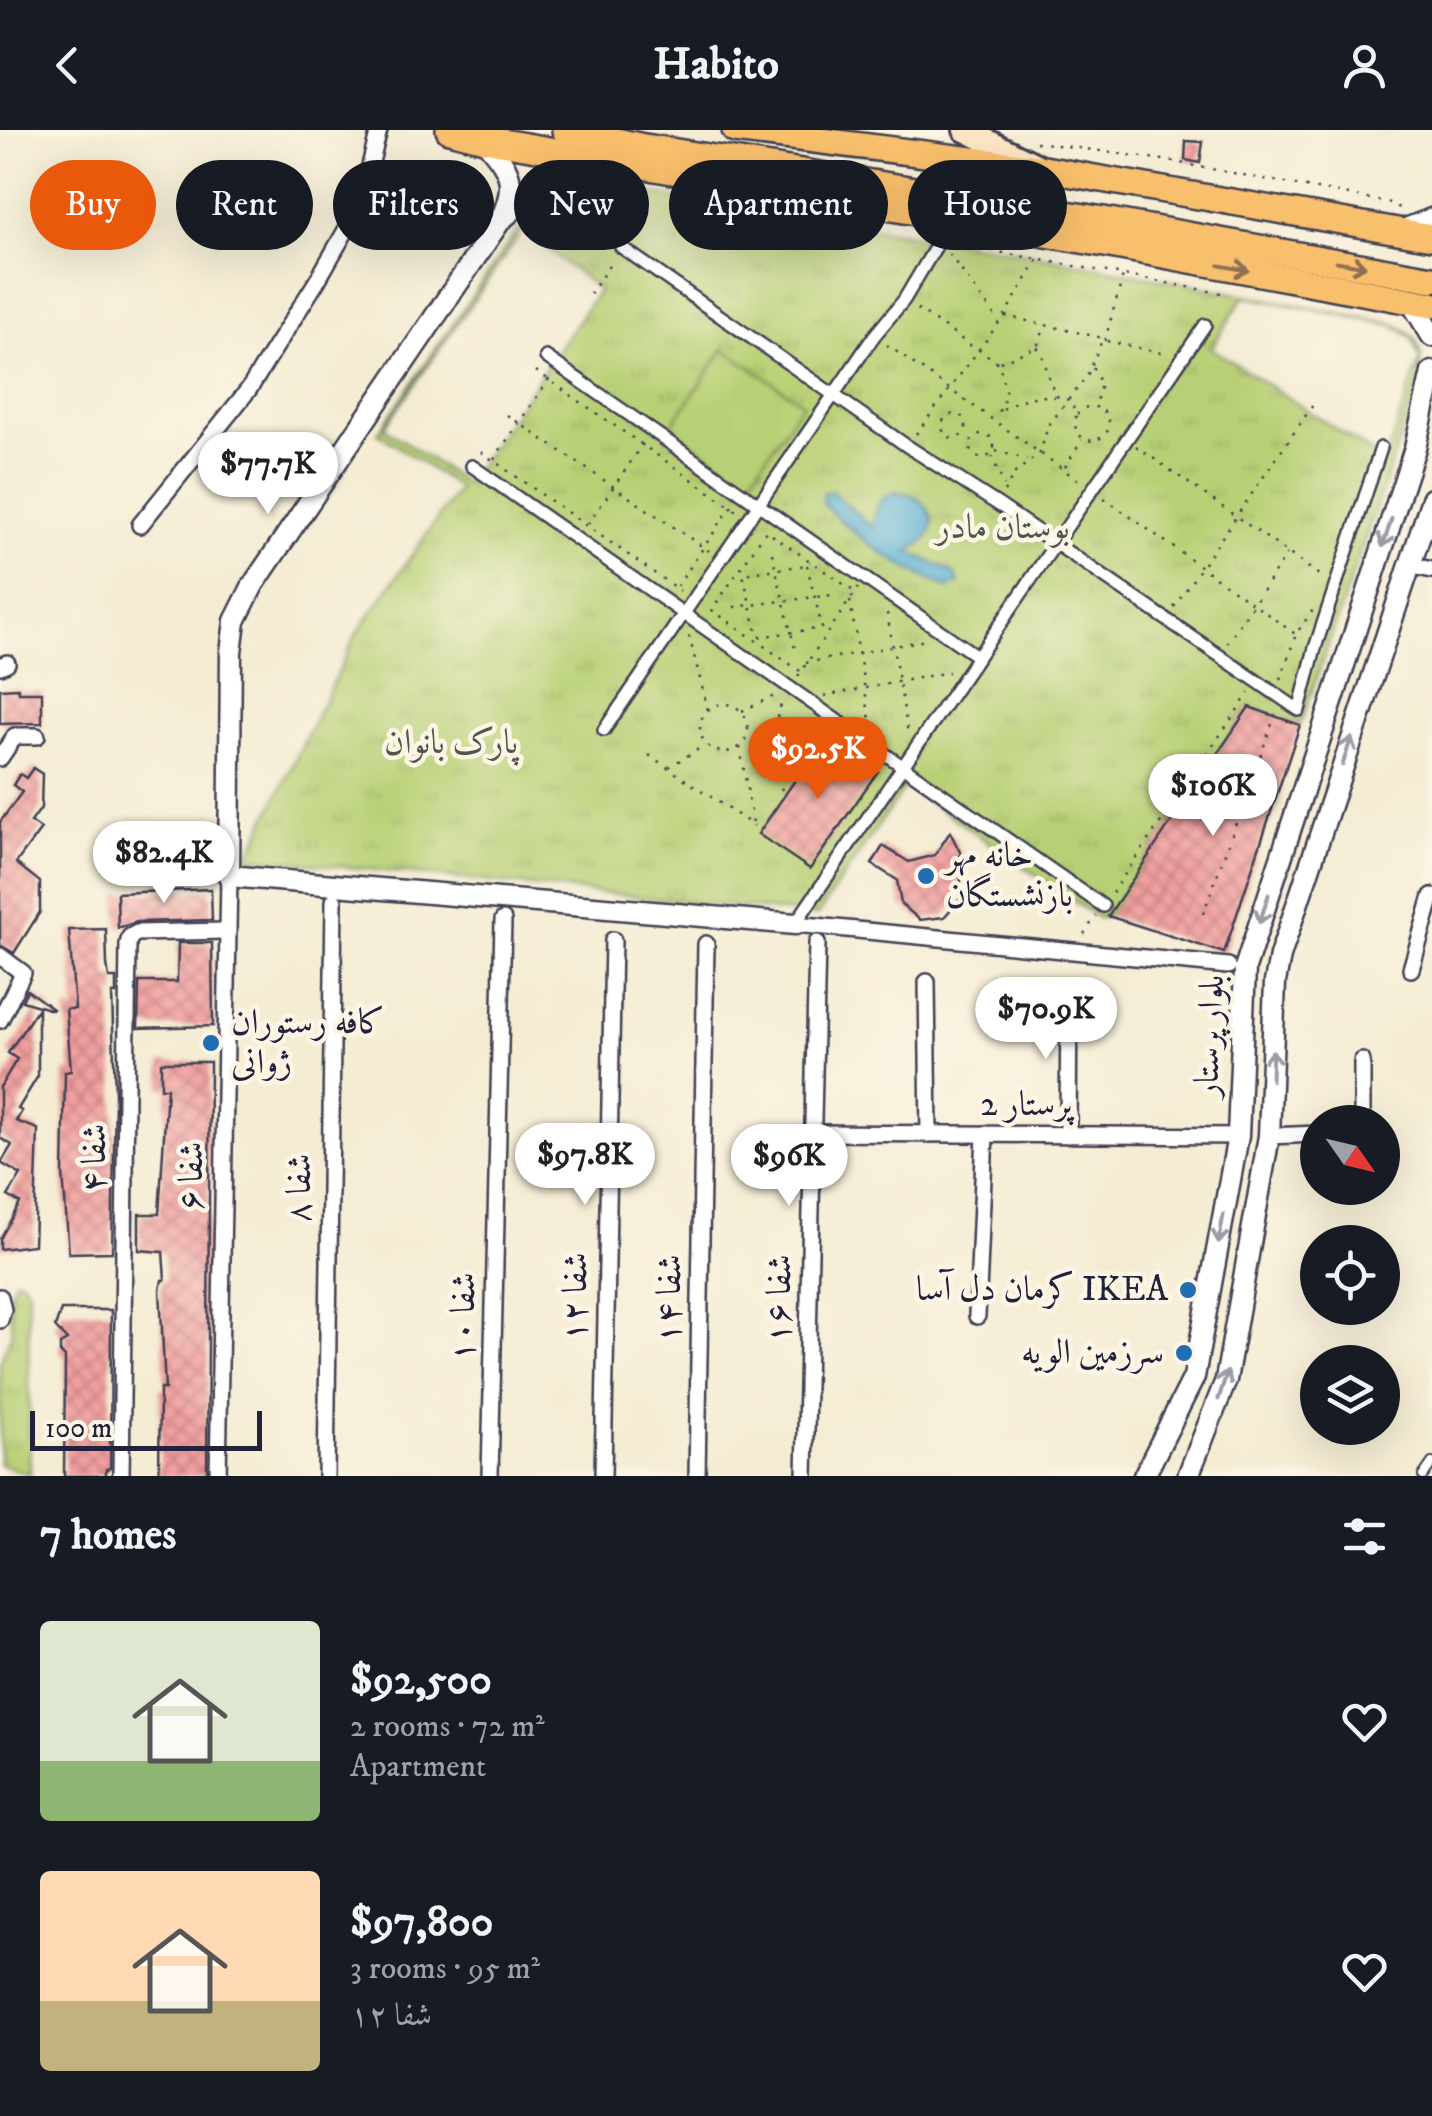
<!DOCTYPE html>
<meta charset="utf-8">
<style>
:root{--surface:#171b24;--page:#20242c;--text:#f1f3f6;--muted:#9ea1a6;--accent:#ea580c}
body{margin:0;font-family:"IM FELL DW Pica",Amiri,serif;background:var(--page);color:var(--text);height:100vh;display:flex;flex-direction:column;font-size:38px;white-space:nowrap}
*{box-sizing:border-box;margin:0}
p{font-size:32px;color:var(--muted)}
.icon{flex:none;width:55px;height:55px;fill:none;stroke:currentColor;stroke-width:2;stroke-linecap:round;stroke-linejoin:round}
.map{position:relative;height:1346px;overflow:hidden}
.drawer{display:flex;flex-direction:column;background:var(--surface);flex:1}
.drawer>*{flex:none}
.banner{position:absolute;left:30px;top:30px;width:1372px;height:90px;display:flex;gap:20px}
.needle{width:65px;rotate:124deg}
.controls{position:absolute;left:1300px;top:975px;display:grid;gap:20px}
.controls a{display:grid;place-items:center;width:100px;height:100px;border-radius:50%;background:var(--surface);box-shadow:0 10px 40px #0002;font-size:50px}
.scale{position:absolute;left:30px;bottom:25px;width:232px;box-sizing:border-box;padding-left:10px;border:5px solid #22223b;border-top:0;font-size:28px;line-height:35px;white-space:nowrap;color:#22223b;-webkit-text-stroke:8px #fcf5e5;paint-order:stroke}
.price{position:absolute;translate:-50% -85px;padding:0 22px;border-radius:35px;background:#fff;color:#222;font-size:32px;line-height:65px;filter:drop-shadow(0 2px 5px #0008)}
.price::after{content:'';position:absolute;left:50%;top:60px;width:30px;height:22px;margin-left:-15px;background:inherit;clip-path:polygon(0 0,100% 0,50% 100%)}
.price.selected{background:var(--accent);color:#fff}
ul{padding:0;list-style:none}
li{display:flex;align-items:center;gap:30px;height:250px;padding:0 40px}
li span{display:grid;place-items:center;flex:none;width:280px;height:200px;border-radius:10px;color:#555}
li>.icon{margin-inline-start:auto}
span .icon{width:120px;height:120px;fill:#fffc;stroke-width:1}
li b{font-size:42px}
h2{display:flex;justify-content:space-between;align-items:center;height:120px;padding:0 40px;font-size:42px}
.pill{padding:0 35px;border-radius:45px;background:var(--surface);box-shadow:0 10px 40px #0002;font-size:35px;line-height:90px}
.pill.selected{background:var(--accent);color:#fff}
header{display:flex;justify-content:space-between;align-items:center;height:130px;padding:0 40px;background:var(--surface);font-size:45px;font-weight:700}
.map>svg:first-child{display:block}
</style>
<header><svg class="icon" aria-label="back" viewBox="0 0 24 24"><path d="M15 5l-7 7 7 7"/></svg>Habito<svg class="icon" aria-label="person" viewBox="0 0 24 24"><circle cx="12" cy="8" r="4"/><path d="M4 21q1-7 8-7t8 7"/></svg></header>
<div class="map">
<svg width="1432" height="1346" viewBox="0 0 1432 1346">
<defs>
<pattern id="grass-tufts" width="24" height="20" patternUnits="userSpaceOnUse" patternTransform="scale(2.5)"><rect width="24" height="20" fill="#b8d075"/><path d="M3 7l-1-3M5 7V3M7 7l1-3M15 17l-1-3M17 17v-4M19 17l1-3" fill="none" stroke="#9eb266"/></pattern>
<pattern id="building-cross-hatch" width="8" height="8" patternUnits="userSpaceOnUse" patternTransform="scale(2.5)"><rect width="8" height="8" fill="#f29f9f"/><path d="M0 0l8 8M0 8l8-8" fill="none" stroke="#c48183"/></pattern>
</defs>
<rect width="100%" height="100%" fill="#fcf5e5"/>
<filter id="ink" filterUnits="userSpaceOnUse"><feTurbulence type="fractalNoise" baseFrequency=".01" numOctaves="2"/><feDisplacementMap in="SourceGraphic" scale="20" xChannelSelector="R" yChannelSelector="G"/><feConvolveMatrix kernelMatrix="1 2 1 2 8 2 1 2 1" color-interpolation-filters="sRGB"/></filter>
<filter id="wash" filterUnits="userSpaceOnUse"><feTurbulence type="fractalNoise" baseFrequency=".0048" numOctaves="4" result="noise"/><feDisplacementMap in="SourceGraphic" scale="40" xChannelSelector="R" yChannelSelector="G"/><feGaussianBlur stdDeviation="2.25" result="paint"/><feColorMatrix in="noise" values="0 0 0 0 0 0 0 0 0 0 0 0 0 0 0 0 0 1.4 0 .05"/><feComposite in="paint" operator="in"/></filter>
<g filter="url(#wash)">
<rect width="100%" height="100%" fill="#f4ecd3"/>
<g fill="url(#grass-tufts)" stroke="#6d7958" stroke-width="2.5" fill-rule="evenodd">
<path d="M 602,56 L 999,118 L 1390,193 C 1425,206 1423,224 1418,257 L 1300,595 L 1249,577 L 1108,786 L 1098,788 L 906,655 L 817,785 L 248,727 L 356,505 L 459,358 L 378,303 L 525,90 L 564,66 ZM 523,100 L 599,160 L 466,354 L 384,298 ZM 1244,166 L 1393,195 L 1412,208 L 1420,229 L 1385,331 L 1211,218 Z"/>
<path d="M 16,1149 L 24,1152 L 28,1161 L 30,1345 L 0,1334 L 0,1233 L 12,1202 L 9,1164 Z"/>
</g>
<path fill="#b8d075" stroke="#6d7958" stroke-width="2.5" d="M 724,219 L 803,273 L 749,352 L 670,298 Z"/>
<path fill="#57b0d4" stroke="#3c6988" stroke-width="2.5" d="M 832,361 L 873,398 C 876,320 978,391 908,421 L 954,443 L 959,453 L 948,458 C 900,438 860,411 823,374 L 824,363 Z"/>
<g id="blocks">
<g fill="url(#building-cross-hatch)">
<path d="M 1186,11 L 1203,12 L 1200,33 L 1185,30 Z"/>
<path d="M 700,77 L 725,88 L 717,101 L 692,87 L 695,79 Z"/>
<path d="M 18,558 L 19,562 L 42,562 L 42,593 L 0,594 L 0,559 Z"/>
<path d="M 1249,577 L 1300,595 L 1224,823 L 1108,786 Z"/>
<path d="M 826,605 L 878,641 L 810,739 L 758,704 Z"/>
<path d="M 33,638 L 42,644 L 41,678 L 31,692 L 41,699 L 16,733 L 40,752 L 40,782 L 14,823 L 0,815 L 0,692 L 22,662 L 13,655 L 20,644 L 26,648 Z"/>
<path d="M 950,702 L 961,724 L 952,734 L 961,748 L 960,769 L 944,787 L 920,790 L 901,774 L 897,750 L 872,734 L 883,716 L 909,732 L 935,725 Z"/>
<path d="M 211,759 L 212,790 L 137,792 L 118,798 L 117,763 Z"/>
<path d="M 106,799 L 107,835 L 109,848 L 116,848 L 116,864 L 112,864 L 115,966 L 112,1122 L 69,1123 L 63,1044 L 65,942 L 71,941 L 66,879 L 75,879 L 69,800 Z"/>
<path d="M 178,813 L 212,813 L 213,896 L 138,898 L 139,852 L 177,852 Z"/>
<path d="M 27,860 L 53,879 L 52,880 L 22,871 Z"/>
<path d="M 38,878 L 38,946 L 18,979 L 22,981 L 16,991 L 38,999 L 34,1115 L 0,1119 L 0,1109 L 20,1073 L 8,1066 L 21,1045 L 1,1033 L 12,1015 L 0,1008 L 0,957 L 17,929 L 8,923 Z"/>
<path d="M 161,932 L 210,932 L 207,1346 L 159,1346 L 160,1259 L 165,1259 L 160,1160 L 162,1150 L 165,1150 L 163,1122 L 139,1120 L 139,1084 L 159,1084 L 167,958 L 161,958 Z"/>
<path d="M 61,1180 L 111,1180 L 110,1338 L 106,1339 L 106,1346 L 64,1346 L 65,1227 L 60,1222 L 60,1214 L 67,1210 L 55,1197 Z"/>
</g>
</g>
</g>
<g filter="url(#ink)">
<use href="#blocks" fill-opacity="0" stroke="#424052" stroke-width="2.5"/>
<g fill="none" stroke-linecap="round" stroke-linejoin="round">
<g stroke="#424052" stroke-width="12">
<path id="service" d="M 1423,1346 L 1432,1333"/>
</g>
<g stroke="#424052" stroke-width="16">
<g id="pedestrian">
<path d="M 621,117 L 907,316 L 1002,377 L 1299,580 L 1315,518 L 1381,318"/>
<path d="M 546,227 L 978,527"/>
<path d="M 472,336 L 1103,776"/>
<path d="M 604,600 L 874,206 L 904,170 L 939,111"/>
<path d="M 795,794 L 1205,195"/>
</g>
</g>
<g stroke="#424052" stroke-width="20">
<g id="minor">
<path d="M 1399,99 L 1432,86"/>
<path d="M 140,395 L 249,259 L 317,151 L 345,102 L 366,52 L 379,0"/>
<path d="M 1409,435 L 1432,440"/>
<path d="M 0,536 L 7,533"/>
<path d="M 0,628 L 15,606 L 37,606"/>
<path d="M 795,794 L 1228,836"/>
<path d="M 0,826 L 23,843 L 0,890"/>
<path d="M 1411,839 L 1432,766"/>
<path d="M 927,852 L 929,1004"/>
<path d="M 1362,931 L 1362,992"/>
<path d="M 814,1003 L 1238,1006"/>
<path d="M 1068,1005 L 1069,859"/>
<path d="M 1269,1006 L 1318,1004"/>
<path d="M 0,1167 L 3,1180 L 0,1190"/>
<path d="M 977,1186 L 985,1004"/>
<path d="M 121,1346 L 128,814 L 130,807 L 137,803 L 225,801"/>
<path d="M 218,1346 L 229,746"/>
<path d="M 326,1346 L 334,771"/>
<path d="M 490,1346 L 503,790"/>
<path d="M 603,1346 L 613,810"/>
<path d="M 697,1346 L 706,814"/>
<path d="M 805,1346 L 817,813"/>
</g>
</g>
<g stroke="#424052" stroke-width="25">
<g id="tertiary">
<path d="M 484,9 C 510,40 519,52 500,91 L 253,455 L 235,491 L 231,522 L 229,746 L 795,794"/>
<path d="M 502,89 L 562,38 L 585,26"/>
<path d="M 1410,170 L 1432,206"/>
<path d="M 1144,1346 L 1194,1247 L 1238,1006 L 1245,838 L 1415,318 L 1432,242"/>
<path d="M 1188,1346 L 1226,1250 L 1269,1006 L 1275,852 L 1280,826 L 1432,369"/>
</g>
</g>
<g stroke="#424052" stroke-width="28">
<path id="secondary" d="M 965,0 L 1036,35"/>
</g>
<g stroke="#424052" stroke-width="30">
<path id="primary" d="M 449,0 L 484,9 L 1099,113 L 1432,175"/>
</g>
<g stroke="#424052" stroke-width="30">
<g id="trunk">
<path d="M 565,0 L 639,16 L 1104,90 L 1432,149"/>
<path d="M 735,0 L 1044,39 L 1432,107"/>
</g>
</g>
<g stroke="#424052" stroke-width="2.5" stroke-dasharray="2.5 8" stroke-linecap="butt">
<path d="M 1036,12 L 1164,30 L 1391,73 L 1405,81"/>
<path d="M 950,113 L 1226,164"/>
<path d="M 949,124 L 998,190"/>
<path d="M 590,164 L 612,131"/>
<path d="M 917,179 L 976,219"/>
<path d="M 1005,186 L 1103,208"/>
<path d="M 1107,211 L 1167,224"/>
<path d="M 887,215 L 1081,352"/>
<path d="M 1037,217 C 1048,230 1045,248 1058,267 L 1069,270 L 1077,284 C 1071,300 1080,311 1096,311 L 1107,303 L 1109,290 L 1102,278 L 1088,276 L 1077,284"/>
<path d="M 978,219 L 999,233 L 1006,265 L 998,284"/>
<path d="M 1000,232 L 1037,217 L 1045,197"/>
<path d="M 1093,238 L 1101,254 L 1095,276"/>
<path d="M 536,241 L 739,382"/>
<path d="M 1003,279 C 1017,269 1039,264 1056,267"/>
<circle cx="954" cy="296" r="12"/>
<path d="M 507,285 L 709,421"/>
<circle cx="982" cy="316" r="12"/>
<path d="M 916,304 L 1004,186 L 1038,130"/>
<path d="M 1136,316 L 1322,447"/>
<path d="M 996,321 L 1027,329"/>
<path d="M 481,322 L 680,461"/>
<path d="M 992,326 L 1004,356"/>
<path d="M 494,329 L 549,249"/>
<path d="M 1065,337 L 1082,310"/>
<path d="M 1004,362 L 1015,343 L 1040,323 L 1048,296 L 1087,246 L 1103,208 L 1105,210 L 1123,146"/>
<path d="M 1104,368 L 1301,508"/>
<path d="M 588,394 L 643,314"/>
<path d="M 772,423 L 795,519"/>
<path d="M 807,435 L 822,498 L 758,507 L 743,444 L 807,435 L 810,432"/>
<path d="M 677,456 L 732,376"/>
<path d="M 850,471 L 871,596"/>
<path d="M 734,477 L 832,465"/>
<path d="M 1174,477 L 1315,272"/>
<path d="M 887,483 L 908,603"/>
<path d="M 689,506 L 708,580"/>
<path d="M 1227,513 L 1287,424"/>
<path d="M 806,533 L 926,510"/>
<path d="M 800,541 L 712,480 L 766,401 L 855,462"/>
<path d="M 798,546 L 858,458"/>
<path d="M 1281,549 L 1296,504 L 1313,480"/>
<path d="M 824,566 L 949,542"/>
<circle cx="724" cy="598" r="24"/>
<path d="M 742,581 L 776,565"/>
<path d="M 740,617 L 753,693"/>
<path d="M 649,625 L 754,696"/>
<path d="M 669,637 L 705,615"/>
<path d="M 1198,642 L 1247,658"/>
<path d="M 782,660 C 771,630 770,601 783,570"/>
<path d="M 1112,763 L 1249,563"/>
<path d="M 1203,784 L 1277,580"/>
<path d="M 1084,804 L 1096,786"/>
</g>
<use href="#service" stroke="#fff" stroke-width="8"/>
<use href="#pedestrian" stroke="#fff" stroke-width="11"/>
<use href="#minor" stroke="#fff" stroke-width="15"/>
<use href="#tertiary" stroke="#fff" stroke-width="20"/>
<use href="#secondary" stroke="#fce5c4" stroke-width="22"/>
<use href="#primary" stroke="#f8bf6c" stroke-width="25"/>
<use href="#trunk" stroke="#f8bf6c" stroke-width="25"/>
</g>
<defs><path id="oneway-shaft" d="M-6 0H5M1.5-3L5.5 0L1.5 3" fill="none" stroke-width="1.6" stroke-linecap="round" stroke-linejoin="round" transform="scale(2.5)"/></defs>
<g stroke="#8d7054">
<use href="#oneway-shaft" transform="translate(1351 134) rotate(10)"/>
<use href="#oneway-shaft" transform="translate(1234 138) rotate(10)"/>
</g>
<g stroke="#9c9ca7">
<use href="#oneway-shaft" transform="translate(1387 403) rotate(108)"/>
<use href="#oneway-shaft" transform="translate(1347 621) rotate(-72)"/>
<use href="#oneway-shaft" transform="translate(1264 779) rotate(108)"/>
<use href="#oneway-shaft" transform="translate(1272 935) rotate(-88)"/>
<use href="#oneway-shaft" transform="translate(1221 1099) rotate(100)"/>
<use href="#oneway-shaft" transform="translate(1223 1255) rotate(-72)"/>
</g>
</g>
<g fill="#1f6fb2" stroke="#fcf5e5" stroke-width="4">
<circle cx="926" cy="746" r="10"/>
<circle cx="211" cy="913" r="10"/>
<circle cx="1188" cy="1160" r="10"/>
<circle cx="1184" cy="1223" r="10"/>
</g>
<g text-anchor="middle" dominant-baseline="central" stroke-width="9" stroke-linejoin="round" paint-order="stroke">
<g font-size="35" fill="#4f564c" stroke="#fcf5e5">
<text x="1003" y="398">بوستان مادر</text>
<text x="451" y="613">پارک بانوان</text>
</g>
<g font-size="35" fill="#22223b" stroke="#fcf5e5" text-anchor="start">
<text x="946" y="726">خانه مهر<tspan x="946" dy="40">بازنشستگان</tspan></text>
<text x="231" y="893">کافه رستوران<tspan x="231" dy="40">ژوانی</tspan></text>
<text x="1168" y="1160" text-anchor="end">کرمان دل آسا IKEA</text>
<text x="1164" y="1223" text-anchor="end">سرزمین الویه</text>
</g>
<g font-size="35" fill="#22223b" stroke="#fcf5e5">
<text transform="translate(1210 906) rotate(-87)">بلوار پرستار</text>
<text x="1026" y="975">پرستار 2</text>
<text transform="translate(95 1028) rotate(-89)">شفا ۴</text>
<text transform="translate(192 1046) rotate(-89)">شفا ۶</text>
<text transform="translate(300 1058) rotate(-89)">شفا ۸</text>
<text transform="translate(576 1167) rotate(-89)">شفا ۱۲</text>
<text transform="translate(670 1169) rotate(-89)">شفا ۱۴</text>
<text transform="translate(780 1169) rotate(-89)">شفا ۱۶</text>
<text transform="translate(464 1187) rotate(-89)">شفا ۱۰</text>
</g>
</g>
</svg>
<div class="controls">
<a><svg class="needle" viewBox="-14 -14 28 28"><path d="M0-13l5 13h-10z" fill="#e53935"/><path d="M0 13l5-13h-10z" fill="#9ea1a6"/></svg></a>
<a><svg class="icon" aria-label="locate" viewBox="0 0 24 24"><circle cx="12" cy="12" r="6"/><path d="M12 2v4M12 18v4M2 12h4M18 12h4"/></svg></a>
<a><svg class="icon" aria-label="layers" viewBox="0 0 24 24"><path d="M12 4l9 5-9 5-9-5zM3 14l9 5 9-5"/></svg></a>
</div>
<div class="scale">100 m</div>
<b class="price" style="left:268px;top:387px">$77.7K</b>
<b class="price selected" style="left:818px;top:672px">$92.5K</b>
<b class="price" style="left:1213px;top:709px">$106K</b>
<b class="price" style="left:164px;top:776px">$82.4K</b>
<b class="price" style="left:1046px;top:932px">$70.9K</b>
<b class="price" style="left:585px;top:1078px">$97.8K</b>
<b class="price" style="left:789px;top:1079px">$96K</b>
<div class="banner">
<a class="pill selected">Buy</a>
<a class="pill">Rent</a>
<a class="pill">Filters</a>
<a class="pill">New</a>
<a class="pill">Apartment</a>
<a class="pill">House</a>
</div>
</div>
<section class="drawer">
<h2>7 homes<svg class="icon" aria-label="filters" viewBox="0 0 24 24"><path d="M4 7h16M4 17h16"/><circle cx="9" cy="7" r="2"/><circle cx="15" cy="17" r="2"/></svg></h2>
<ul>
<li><span style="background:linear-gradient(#dfe7d0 70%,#8fb573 0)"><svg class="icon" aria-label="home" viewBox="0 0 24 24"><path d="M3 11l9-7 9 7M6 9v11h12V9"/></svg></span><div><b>$92,500</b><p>2 rooms · 72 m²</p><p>Apartment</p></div><svg class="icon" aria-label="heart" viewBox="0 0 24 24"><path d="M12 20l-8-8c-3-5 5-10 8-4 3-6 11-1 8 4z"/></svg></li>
<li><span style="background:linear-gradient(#ffd9b3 65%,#c2b280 0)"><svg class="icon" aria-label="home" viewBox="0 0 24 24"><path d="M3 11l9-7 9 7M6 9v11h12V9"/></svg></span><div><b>$97,800</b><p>3 rooms · 95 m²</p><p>شفا ۱۲</p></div><svg class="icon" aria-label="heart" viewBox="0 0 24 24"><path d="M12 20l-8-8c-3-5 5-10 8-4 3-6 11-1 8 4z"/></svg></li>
</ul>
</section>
